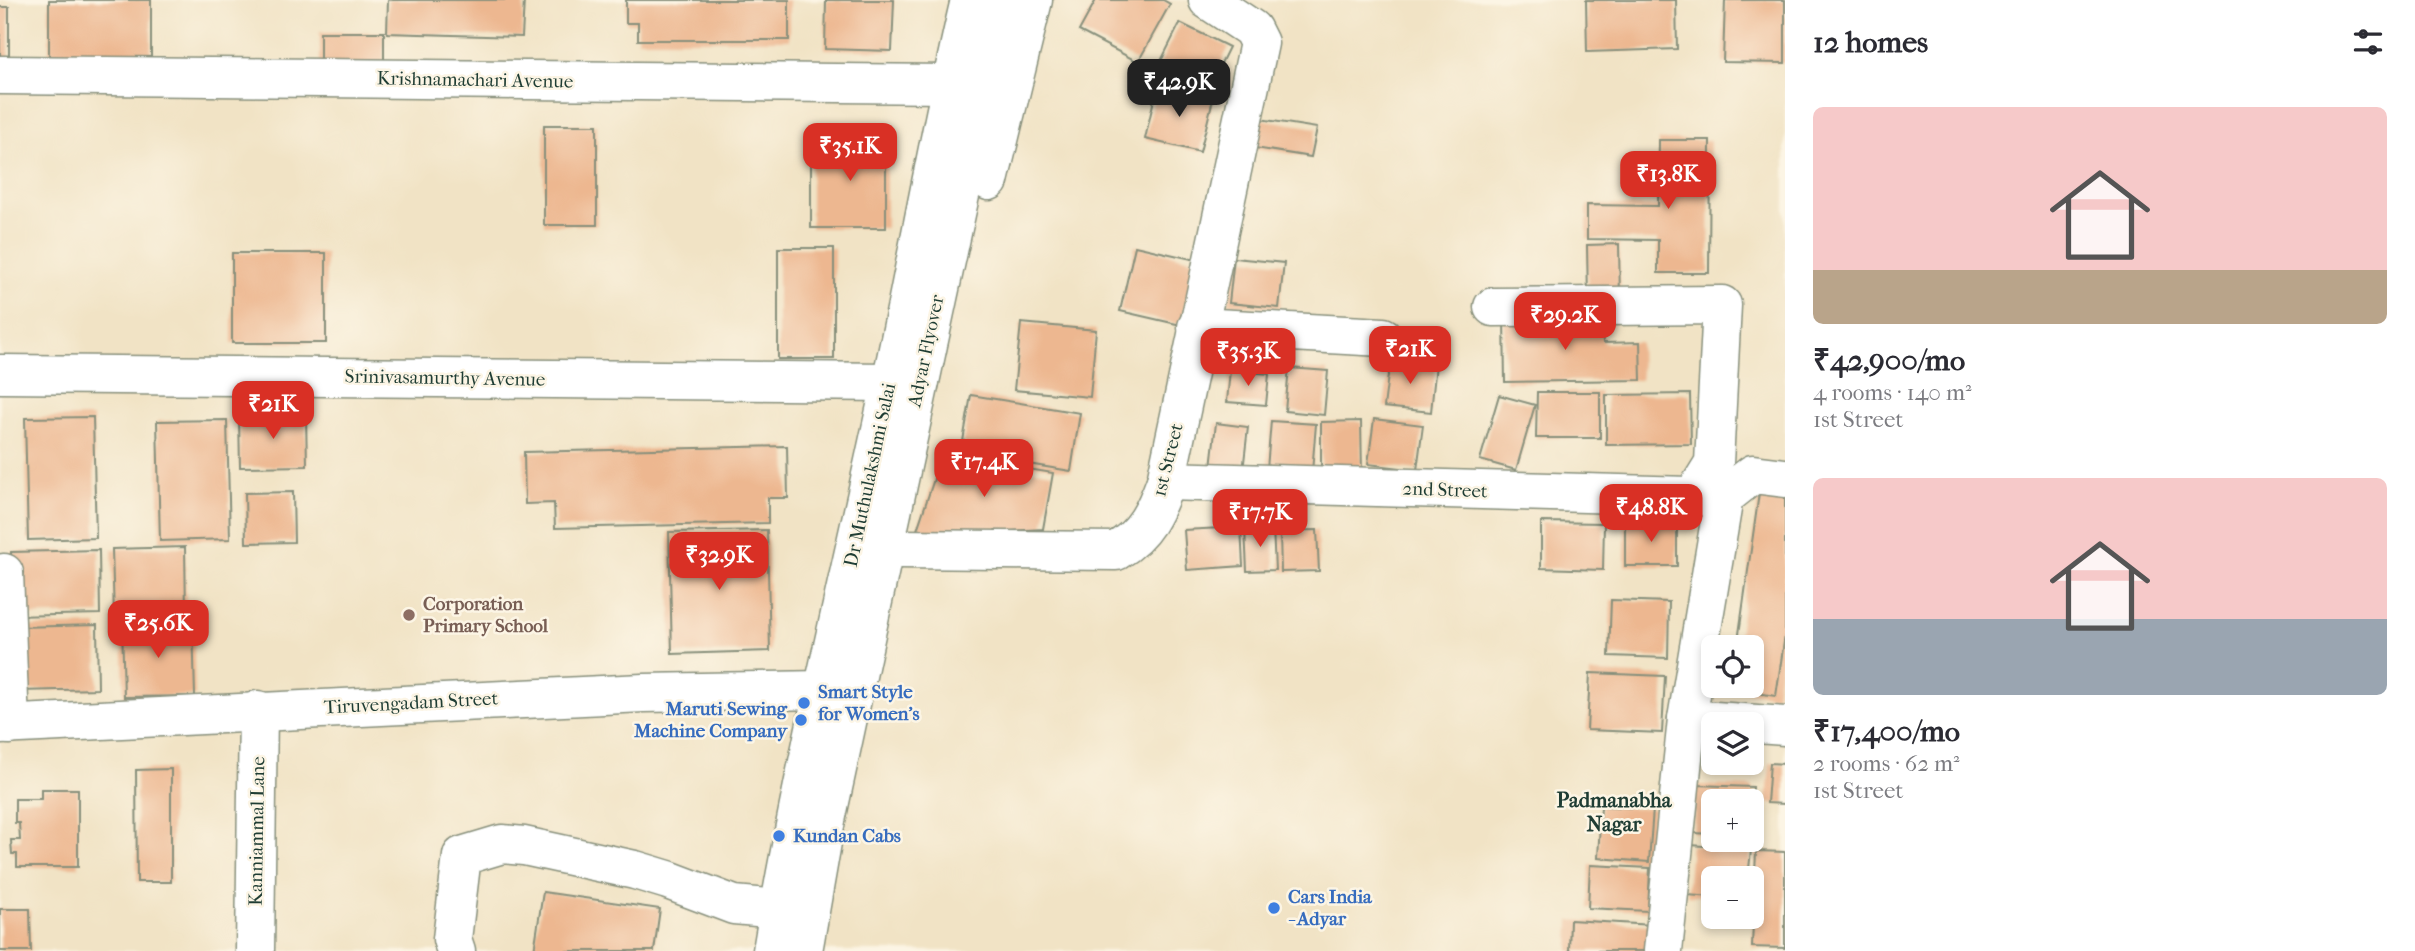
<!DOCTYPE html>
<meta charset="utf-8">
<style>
:root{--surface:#fff;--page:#f2f2f3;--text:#2b2b33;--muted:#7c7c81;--accent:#d93025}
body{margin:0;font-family:"IM FELL French Canon",serif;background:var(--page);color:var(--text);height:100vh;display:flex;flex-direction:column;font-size:26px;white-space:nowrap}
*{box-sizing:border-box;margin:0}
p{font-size:23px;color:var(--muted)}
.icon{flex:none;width:38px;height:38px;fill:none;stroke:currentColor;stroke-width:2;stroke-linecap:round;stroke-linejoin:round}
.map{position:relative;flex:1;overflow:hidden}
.drawer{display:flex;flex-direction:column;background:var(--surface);width:630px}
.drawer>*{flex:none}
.controls{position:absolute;left:1701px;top:635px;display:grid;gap:14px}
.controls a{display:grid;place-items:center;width:63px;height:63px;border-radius:10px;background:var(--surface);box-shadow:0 4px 10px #0003;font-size:35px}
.price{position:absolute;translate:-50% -60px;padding:0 16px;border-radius:14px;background:var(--accent);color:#fff;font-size:23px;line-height:46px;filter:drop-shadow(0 2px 4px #0008)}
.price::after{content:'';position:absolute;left:50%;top:42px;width:21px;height:16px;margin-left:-10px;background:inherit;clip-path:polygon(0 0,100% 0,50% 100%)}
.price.selected{background:#222;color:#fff}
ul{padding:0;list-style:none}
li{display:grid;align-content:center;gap:14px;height:371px;padding:0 28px}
li span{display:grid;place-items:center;height:217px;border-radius:10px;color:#555}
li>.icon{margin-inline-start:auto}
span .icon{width:126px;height:126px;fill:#fffc;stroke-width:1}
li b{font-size:30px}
h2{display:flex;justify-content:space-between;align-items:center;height:84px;padding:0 28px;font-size:30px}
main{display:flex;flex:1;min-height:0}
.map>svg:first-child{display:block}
</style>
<main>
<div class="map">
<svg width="1785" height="951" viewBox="0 0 1785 951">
<rect width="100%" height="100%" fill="#fcf5e5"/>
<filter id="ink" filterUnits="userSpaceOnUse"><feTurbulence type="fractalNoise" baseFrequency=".0143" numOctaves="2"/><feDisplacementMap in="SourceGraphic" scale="14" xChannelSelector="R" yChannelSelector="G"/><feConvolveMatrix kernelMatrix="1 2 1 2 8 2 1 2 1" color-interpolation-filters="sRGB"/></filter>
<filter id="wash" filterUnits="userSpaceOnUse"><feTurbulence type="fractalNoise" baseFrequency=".00686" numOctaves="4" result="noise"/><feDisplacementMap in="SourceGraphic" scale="28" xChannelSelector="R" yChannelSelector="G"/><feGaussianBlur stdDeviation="1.57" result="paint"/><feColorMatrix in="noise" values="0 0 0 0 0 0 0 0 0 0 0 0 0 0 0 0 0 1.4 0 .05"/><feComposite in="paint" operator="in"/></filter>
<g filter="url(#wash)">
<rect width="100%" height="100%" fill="#f1e3c5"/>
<g id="blocks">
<g fill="#edb790">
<rect x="49" y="0" width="102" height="60"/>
<path d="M 388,0 L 524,0 L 522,37 L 387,33 Z"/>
<path d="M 626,0 L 789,0 L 789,40 L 638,40 L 638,23 L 626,23 Z"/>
<path d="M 826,0 L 894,0 L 892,51 L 825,49 Z"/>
<path d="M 1096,0 L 1163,0 L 1170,4 L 1138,62 L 1079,31 Z"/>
<path d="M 1586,0 L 1676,0 L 1677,49 L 1587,52 Z"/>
<path d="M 1725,0 L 1785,0 L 1785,63 L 1723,62 Z"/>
<rect x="0" y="7" width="9" height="58"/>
<path d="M 1180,23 L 1229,47 L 1205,96 L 1156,71 Z"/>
<rect x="320" y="32" width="64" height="41"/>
<path d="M 1157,86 L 1213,99 L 1200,152 L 1145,139 Z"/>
<path d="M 1260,119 L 1317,128 L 1311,157 L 1255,148 Z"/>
<rect x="544" y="125" width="53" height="100"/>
<path d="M 811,139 L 894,139 L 894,163 L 886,163 L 886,228 L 811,228 Z"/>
<path d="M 1659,140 L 1710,140 L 1709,273 L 1658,273 L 1658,240 L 1587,239 L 1587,205 L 1658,206 Z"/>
<path d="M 1619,244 L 1620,300 L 1588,300 L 1587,245 Z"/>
<path d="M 1135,246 L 1196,260 L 1181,325 L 1120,311 Z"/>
<rect x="778" y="248" width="56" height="111"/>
<rect x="232" y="253" width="94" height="90"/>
<path d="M 1234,258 L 1284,263 L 1279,308 L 1229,303 Z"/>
<path d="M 1582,316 L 1583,331 L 1602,331 L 1603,343 L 1640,342 L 1641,380 L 1505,382 L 1504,317 Z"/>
<path d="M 1021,323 L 1096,330 L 1090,397 L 1014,390 Z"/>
<path d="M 1390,359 L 1436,364 L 1431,412 L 1384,407 Z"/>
<path d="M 1289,368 L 1328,371 L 1324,415 L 1285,411 Z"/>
<path d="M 1230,370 L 1269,374 L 1266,405 L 1227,402 Z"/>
<path d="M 1537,392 L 1600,392 L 1600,438 L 1536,438 Z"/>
<path d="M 1690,394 L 1691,444 L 1606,445 L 1606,395 Z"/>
<path d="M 971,395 L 1080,413 L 1071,471 L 961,453 Z"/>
<path d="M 1499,395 L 1535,405 L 1516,470 L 1480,460 Z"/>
<path d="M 306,415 L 307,466 L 240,467 L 239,417 Z"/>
<path d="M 93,417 L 96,538 L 28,540 L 25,418 Z"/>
<path d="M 1374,419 L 1423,425 L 1417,470 L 1368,464 Z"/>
<path d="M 227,420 L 230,539 L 160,541 L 157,421 Z"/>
<path d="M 1271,421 L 1316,424 L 1312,472 L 1267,469 Z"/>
<path d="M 1361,421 L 1362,475 L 1321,475 L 1321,422 Z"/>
<path d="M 1216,423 L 1248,427 L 1243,471 L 1211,467 Z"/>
<path d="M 787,446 L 788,498 L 768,498 L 768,523 L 555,528 L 554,503 L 525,504 L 524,452 Z"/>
<path d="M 942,455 L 1053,473 L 1043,529 L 915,536 Z"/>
<path d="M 293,492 L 294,542 L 246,543 L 245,493 Z"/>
<path d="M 1759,493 L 1785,497 L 1785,635 L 1776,696 L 1731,689 L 1732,686 L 1752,686 L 1752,648 L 1737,648 Z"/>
<path d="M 1541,522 L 1604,523 L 1603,570 L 1541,568 Z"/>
<rect x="1625" y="522" width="52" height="44"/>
<path d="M 1241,527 L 1243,566 L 1187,570 L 1184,530 Z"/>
<path d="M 1273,527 L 1275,570 L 1247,571 L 1245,528 Z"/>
<path d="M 767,530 L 770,651 L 672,654 L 669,532 Z"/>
<path d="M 1317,530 L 1319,571 L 1281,572 L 1280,531 Z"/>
<path d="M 185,547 L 186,614 L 114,616 L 112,549 Z"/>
<path d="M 99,550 L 100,614 L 12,616 L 11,552 Z"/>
<path d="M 1611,600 L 1669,602 L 1668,658 L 1609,656 Z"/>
<path d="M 193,622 L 195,696 L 124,697 L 122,623 Z"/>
<path d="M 97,625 L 98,689 L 19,691 L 18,627 Z"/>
<path d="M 1590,673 L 1665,676 L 1662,733 L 1587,730 Z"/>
<path d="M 1770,763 L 1785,764 L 1785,804 L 1767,803 Z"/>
<path d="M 171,769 L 171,882 L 137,882 L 136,770 Z"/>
<path d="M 1695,785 L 1753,787 L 1752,802 L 1713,802 L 1713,834 L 1693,833 Z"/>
<path d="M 41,789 L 78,789 L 78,867 L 17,867 L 17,854 L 12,854 L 11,840 L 20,840 L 19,823 L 15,823 L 15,799 L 41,799 Z"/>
<path d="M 1601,806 L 1653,809 L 1649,862 L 1598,858 Z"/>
<path d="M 1691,845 L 1751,850 L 1748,878 L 1713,878 L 1713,897 L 1687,895 Z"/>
<path d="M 1756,851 L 1785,852 L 1785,948 L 1752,947 Z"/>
<path d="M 1590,865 L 1650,868 L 1648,911 L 1588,908 Z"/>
<path d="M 543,892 L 660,909 L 654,951 L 534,951 Z"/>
<path d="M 0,909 L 30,909 L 31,951 L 0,951 Z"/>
<path d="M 1570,920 L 1652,925 L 1650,951 L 1569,951 Z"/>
</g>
</g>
</g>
<g filter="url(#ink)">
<use href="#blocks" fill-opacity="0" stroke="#88907c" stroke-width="2"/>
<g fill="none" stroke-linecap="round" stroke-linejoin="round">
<g stroke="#88907c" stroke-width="41">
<g id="minor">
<path d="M 0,75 L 950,84"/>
<path d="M 1493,307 L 1722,305 L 1714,463 L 1693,497"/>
<path d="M 1197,327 L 1383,337"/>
<path d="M 0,374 L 891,382"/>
<path d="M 1166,481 L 1724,497"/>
<path d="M 1724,497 L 1753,474 L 1785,478"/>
<path d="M 898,549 L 1116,551 C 1145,534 1155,511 1166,481 L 1259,43 L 1252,29 L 1208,0"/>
<path d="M 4,573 L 10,725"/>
<path d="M 1687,719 L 1785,726"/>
<path d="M 0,725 L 643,693 L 823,690"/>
<path d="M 255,951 L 258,710"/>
<path d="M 456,951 L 452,939 L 462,856 L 502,844 L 524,846 L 635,870 L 668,880 L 734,905 L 780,909"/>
<path d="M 1663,951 L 1687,719 L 1724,497"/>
</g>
</g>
<g stroke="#88907c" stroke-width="41">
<g id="major">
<path d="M 989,181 L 1033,0"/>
<path d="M 772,951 C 804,760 851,572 891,383 C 918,255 940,127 970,0"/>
<path d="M 803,951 L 825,825 L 980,102 L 998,0"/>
</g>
</g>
<use href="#minor" stroke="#fff" stroke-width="38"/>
<use href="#major" stroke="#fff" stroke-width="38"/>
</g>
</g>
<circle fill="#8d6e63" stroke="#fcf5e5" stroke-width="2.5" cx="409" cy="615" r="7"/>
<g fill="#3f7fe0" stroke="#fcf5e5" stroke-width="2.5">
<circle cx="804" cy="703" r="7"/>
<circle cx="801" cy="720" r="7"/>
<circle cx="779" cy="836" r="7"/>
<circle cx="1274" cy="908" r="7"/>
</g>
<g text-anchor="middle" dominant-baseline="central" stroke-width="5" stroke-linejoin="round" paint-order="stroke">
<g font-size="19" fill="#1f3d34" stroke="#fcf5e5">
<text transform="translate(475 80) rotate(1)">Krishnamachari Avenue</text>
<text transform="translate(926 351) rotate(-78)">Adyar Flyover</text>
<text transform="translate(445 378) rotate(1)">Srinivasamurthy Avenue</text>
<text transform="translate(1168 460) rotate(-76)">1st Street</text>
<text transform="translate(870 475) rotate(-78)">Dr Muthulakshmi Salai</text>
<text transform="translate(1445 490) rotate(2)">2nd Street</text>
<text transform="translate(411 703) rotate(-3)">Tiruvengadam Street</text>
<text transform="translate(257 831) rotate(-89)">Kanniammal Lane</text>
</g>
<g font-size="19" font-weight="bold" fill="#785e54" stroke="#fcf5e5" text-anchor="start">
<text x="423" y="604">Corporation<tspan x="423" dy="22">Primary School</tspan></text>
</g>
<g font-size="19" font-weight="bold" fill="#366cbe" stroke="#fcf5e5" text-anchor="start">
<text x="818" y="692">Smart Style<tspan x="818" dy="22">for Women's</tspan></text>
<text x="787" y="709" text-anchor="end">Maruti Sewing<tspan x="787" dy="22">Machine Company</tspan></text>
<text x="793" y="836">Kundan Cabs</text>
<text x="1288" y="897">Cars India<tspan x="1288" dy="22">- Adyar</tspan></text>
</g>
<g font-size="21" font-weight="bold" fill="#1f3d34" stroke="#fcf5e5">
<text x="1614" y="800">Padmanabha<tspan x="1614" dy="24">Nagar</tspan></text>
</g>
</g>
</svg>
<div class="controls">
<a><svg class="icon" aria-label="locate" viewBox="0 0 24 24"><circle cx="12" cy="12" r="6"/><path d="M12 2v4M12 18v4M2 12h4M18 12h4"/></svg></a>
<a><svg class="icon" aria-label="layers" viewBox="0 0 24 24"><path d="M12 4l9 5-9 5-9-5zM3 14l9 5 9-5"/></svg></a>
<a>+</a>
<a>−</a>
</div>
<b class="price selected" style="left:1179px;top:119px">₹42.9K</b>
<b class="price" style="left:850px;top:183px">₹35.1K</b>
<b class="price" style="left:1668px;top:211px">₹13.8K</b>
<b class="price" style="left:1565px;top:352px">₹29.2K</b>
<b class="price" style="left:1410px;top:386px">₹21K</b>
<b class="price" style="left:1248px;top:388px">₹35.3K</b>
<b class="price" style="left:273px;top:441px">₹21K</b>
<b class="price" style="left:984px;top:499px">₹17.4K</b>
<b class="price" style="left:1651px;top:544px">₹48.8K</b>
<b class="price" style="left:1260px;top:549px">₹17.7K</b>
<b class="price" style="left:719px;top:592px">₹32.9K</b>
<b class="price" style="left:158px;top:660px">₹25.6K</b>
</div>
<section class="drawer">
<h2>12 homes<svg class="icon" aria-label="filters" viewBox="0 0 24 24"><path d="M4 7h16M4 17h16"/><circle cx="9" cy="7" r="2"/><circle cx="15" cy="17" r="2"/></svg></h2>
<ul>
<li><span style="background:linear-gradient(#f6c9c9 75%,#b9a48a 0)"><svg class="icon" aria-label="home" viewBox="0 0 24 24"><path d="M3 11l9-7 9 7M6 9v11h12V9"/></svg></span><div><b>₹42,900/mo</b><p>4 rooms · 140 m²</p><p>1st Street</p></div></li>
<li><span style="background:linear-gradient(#f6c9c9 65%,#9aa5b1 0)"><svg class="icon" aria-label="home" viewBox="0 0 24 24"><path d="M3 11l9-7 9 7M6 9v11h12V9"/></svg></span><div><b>₹17,400/mo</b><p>2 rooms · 62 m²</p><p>1st Street</p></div></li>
</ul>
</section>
</main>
